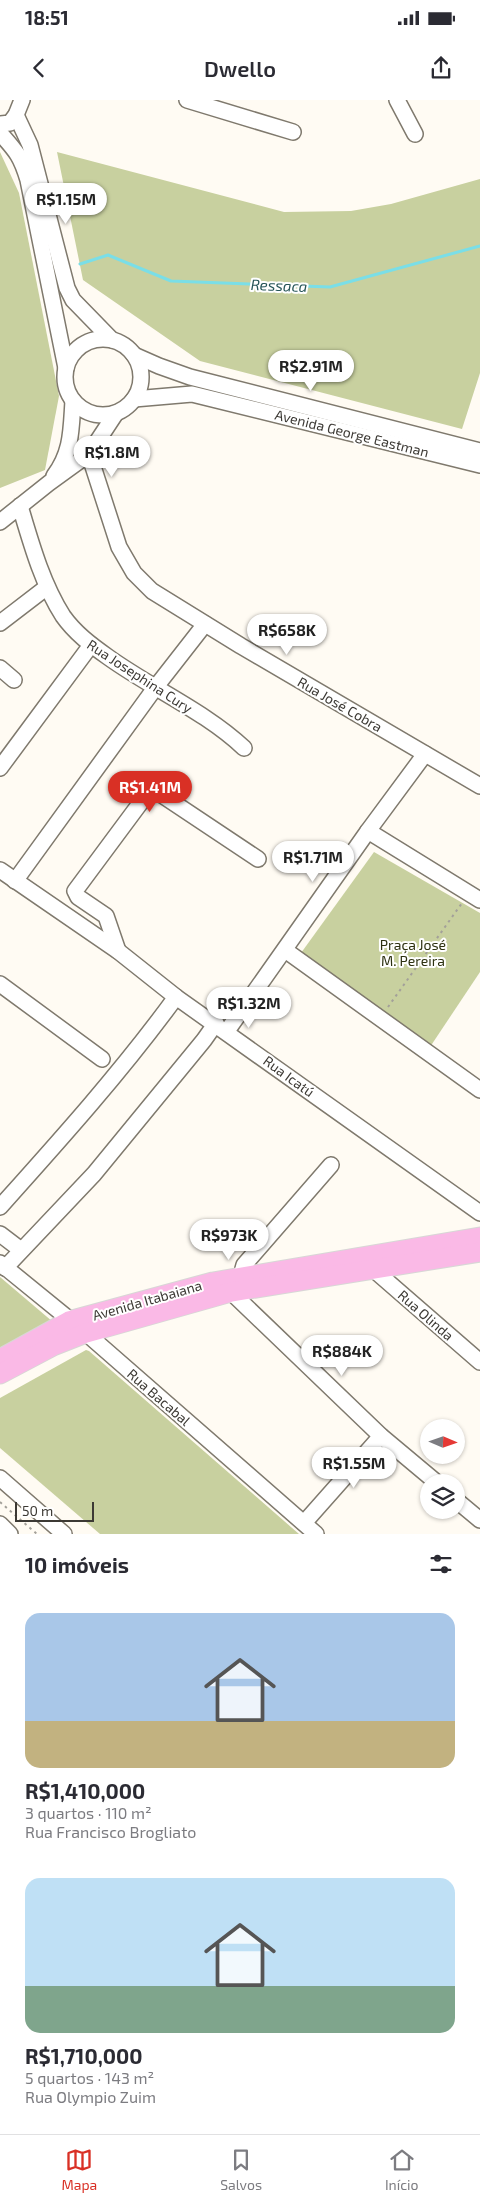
<!DOCTYPE html>
<html lang="pt">
<meta charset="utf-8">
<style>
:root{--surface:#fff;--page:#f7f7f7;--text:#2b2b33;--muted:#7c7c81;--line:#e1e1e2;--accent:#d93025}
body{margin:0;font-family:"Exo 2",sans-serif;background:var(--page);color:var(--text);height:100vh;display:flex;flex-direction:column;font-size:19px;white-space:nowrap}
*{box-sizing:border-box;margin:0}
p{font-size:16px;color:var(--muted)}
.icon{flex:none;width:28px;height:28px;fill:none;stroke:currentColor;stroke-width:2;stroke-linecap:round;stroke-linejoin:round}
.map{position:relative;height:1434px;overflow:hidden}
.sheet{display:flex;flex-direction:column;background:var(--surface);flex:1}
.sheet>*{flex:none}
.needle{width:32px;rotate:92deg}
.fabs{position:absolute;left:420px;top:1319px;display:grid;gap:10px}
.fabs a{display:grid;place-items:center;width:45px;height:45px;border-radius:50%;background:var(--surface);box-shadow:0 1px 4px #0004;font-size:25px}
.scale{position:absolute;left:15px;bottom:12px;width:79px;box-sizing:border-box;padding-left:5px;border:2px solid #3c3934;border-top:0;font-size:14px;line-height:18px;white-space:nowrap;color:#3c3934;-webkit-text-stroke:4px #fff;paint-order:stroke}
.price{position:absolute;translate:-50% -42px;padding:0 11px;border-radius:18px;background:#fff;color:#222;font-size:16px;line-height:32px;filter:drop-shadow(0 1px 2px #0008)}
.price::after{content:'';position:absolute;left:50%;top:30px;width:15px;height:11px;margin-left:-8px;background:inherit;clip-path:polygon(0 0,100% 0,50% 100%)}
.price.active{background:var(--accent);color:#fff}
ul{padding:0;list-style:none}
li{display:grid;align-content:center;gap:10px;height:265px;padding:0 25px}
li span{display:grid;place-items:center;height:155px;border-radius:15px;color:#555}
li>.icon{margin-inline-start:auto}
span .icon{width:90px;height:90px;fill:#fffc;stroke-width:1}
li b{font-size:21px}
h2{display:flex;justify-content:space-between;align-items:center;height:60px;padding:0 25px;font-size:21px}
.status{display:flex;justify-content:space-between;align-items:center;height:35px;padding:0 25px;background:var(--surface);direction:ltr}
.status svg{height:14px;fill:currentColor}
header{display:flex;justify-content:space-between;align-items:center;height:65px;padding:0 25px;background:var(--surface);font-size:22px;font-weight:600}
.menu{display:flex;justify-content:space-around;align-items:center;height:70px;border-top:1px solid var(--line);background:var(--surface);font-size:14px;color:var(--muted)}
.menu a{display:grid;justify-items:center;gap:2px}
.menu .active{color:var(--accent)}
.map>svg:first-child{display:block}
</style>
<div class="status"><b>18:51</b><svg viewBox="0 0 49 12"><path d="M0 12V9h3v3zM5 12V6h3v6zM10 12V3h3v9zM15 12V0h3v12zM26 1h20v11H26zM47 4h2v5h-2z"/></svg></div>
<header><svg class="icon" aria-label="back" viewBox="0 0 24 24"><path d="M15 5l-7 7 7 7"/></svg>Dwello<svg class="icon" aria-label="share" viewBox="0 0 24 24"><path d="M12 15V3M7 8l5-5 5 5M5 13v7h14v-7"/></svg></header>
<div class="map">
<svg width="480" height="1434" viewBox="0 0 480 1434">
<rect width="100%" height="100%" fill="#fffbf3"/>
<g fill="#c8d09f">
<path d="M 0,52 L 19,93 L 59,296 L 45,370 L 0,388 Z"/>
<path d="M 57,52 L 284,112 L 351,111 L 391,104 L 480,79 L 480,273 L 462,329 L 200,261 L 83,180 Z"/>
<path d="M 374,752 L 480,813 L 480,872 L 430,947 L 301,853 Z"/>
<path d="M 0,1177 L 53,1222 L 0,1252 Z"/>
<path d="M 86,1250 L 89,1251 L 299,1434 L 100,1434 L 0,1348 L 0,1298 Z"/>
</g>
<g fill="none" stroke-linecap="round" stroke-linejoin="round">
<path stroke="#7adee7" stroke-width="3" d="M 80,164 L 108,155 L 171,181 L 330,187 L 480,146"/>
<g stroke="#7f796d" stroke-width="18">
<g id="minor">
<path d="M 187,0 L 293,32"/>
<path d="M 397,0 L 415,34"/>
<path d="M 16,15 L 30,45 L 67,188 L 73,200 L 112,240"/>
<path d="M 0,24 L 10,23 L 16,15 L 22,0"/>
<path d="M 0,33 C 16,51 21,56 28,80 L 66,268"/>
<circle cx="103" cy="277" r="38"/>
<path d="M 134,255 L 159,266 L 190,277 L 480,351"/>
<path d="M 134,299 L 192,294 L 480,365"/>
<path d="M 89,354 L 119,447 L 134,473 L 152,491 L 241,546 L 480,686"/>
<path d="M 54,376 C 72,352 71,330 73,301"/>
<path d="M 20,406 C 31,443 42,483 63,516 C 75,533 91,545 108,557 C 151,588 206,612 244,648"/>
<path d="M 0,422 L 49,383 L 89,354 L 116,313"/>
<path d="M 0,523 L 47,487"/>
<path d="M 0,568 L 14,580"/>
<path d="M 0,668 L 91,545"/>
<path d="M 368,731 L 480,800"/>
<path d="M 0,770 L 118,851 L 176,897 L 480,1113"/>
<path d="M 15,781 L 155,588 L 205,524"/>
<path d="M 285,850 L 480,990"/>
<path d="M 118,851 L 106,816 L 78,797 L 75,791 L 150,690 L 156,691 L 258,759"/>
<path d="M 0,884 L 102,959"/>
<path d="M 227,931 L 368,731 L 425,654"/>
<path d="M 0,1107 C 61,1039 122,971 176,897"/>
<path d="M 0,1134 L 21,1150"/>
<path d="M 0,1163 L 86,1233 L 316,1434"/>
<path d="M 5,1168 L 94,1074 L 204,940 L 216,923"/>
<path d="M 373,1169 L 480,1262"/>
<path d="M 241,1176 L 244,1165 L 251,1157 L 331,1065"/>
<path d="M 228,1184 L 231,1192 L 381,1336 L 436,1382"/>
<path d="M 0,1378 L 64,1434"/>
<path d="M 456,1400 L 480,1420"/>
<path d="M 304,1423 L 381,1336"/>
<path d="M 0,1424 L 10,1434"/>
</g>
</g>
<g stroke="#d8d7d6" stroke-width="21">
<g id="major">
<path d="M 0,1259 L 69,1221 L 213,1182 L 480,1137"/>
<path d="M 0,1274 L 53,1246 L 86,1233 L 231,1192 L 480,1152"/>
</g>
</g>
<g stroke="#a3a099" stroke-width="2" stroke-dasharray="2.5 4" stroke-linecap="butt">
<path d="M 388,907 L 462,803"/>
<path d="M 0,1402 L 37,1434"/>
</g>
<use href="#minor" stroke="#fff" stroke-width="15"/>
<use href="#major" stroke="#fab9e6" stroke-width="19"/>
</g>
<g text-anchor="middle" dominant-baseline="central" stroke-width="4" stroke-linejoin="round" paint-order="stroke">
<g font-size="14" fill="#3c3934" stroke="#fff">
<text transform="translate(352 333) rotate(14)">Avenida George Eastman</text>
<text transform="translate(140 576) rotate(33)">Rua Josephina Cury</text>
<text transform="translate(340 604) rotate(30)">Rua José Cobra</text>
<text transform="translate(289 976) rotate(36)">Rua Icatú</text>
<text transform="translate(147 1200) rotate(-16)">Avenida Itabaiana</text>
<text transform="translate(426 1215) rotate(41)">Rua Olinda</text>
<text transform="translate(159 1297) rotate(41)">Rua Bacabal</text>
</g>
<g font-size="14" fill="#2d3111" stroke="#fff">
<text x="413" y="844">Praça José<tspan x="413" dy="16">M. Pereira</tspan></text>
</g>
<g font-size="15" font-style="italic" fill="#275558" stroke="#fff">
<text transform="translate(279 185) rotate(2)">Ressaca</text>
</g>
</g>
</svg>
<div class="fabs">
<a><svg class="needle" viewBox="-14 -14 28 28"><path d="M0-13l5 13h-10z" fill="#e53935"/><path d="M0 13l5-13h-10z" fill="#7c7c81"/></svg></a>
<a><svg class="icon" aria-label="layers" viewBox="0 0 24 24"><path d="M12 4l9 5-9 5-9-5zM3 14l9 5 9-5"/></svg></a>
</div>
<div class="scale">50 m</div>
<b class="price" style="left:66px;top:125px">R$1.15M</b>
<b class="price" style="left:311px;top:292px">R$2.91M</b>
<b class="price" style="left:112px;top:378px">R$1.8M</b>
<b class="price" style="left:287px;top:556px">R$658K</b>
<b class="price active" style="left:150px;top:713px">R$1.41M</b>
<b class="price" style="left:313px;top:783px">R$1.71M</b>
<b class="price" style="left:249px;top:929px">R$1.32M</b>
<b class="price" style="left:229px;top:1161px">R$973K</b>
<b class="price" style="left:342px;top:1277px">R$884K</b>
<b class="price" style="left:354px;top:1389px">R$1.55M</b>
</div>
<section class="sheet">
<h2>10 imóveis<svg class="icon" aria-label="filters" viewBox="0 0 24 24"><path d="M4 7h16M4 17h16"/><circle cx="9" cy="7" r="2"/><circle cx="15" cy="17" r="2"/></svg></h2>
<ul>
<li><span style="background:linear-gradient(#a9c7e8 70%,#c2b280 0)"><svg class="icon" aria-label="home" viewBox="0 0 24 24"><path d="M3 11l9-7 9 7M6 9v11h12V9"/></svg></span><div><b>R$1,410,000</b><p>3 quartos · 110 m²</p><p>Rua Francisco Brogliato</p></div></li>
<li><span style="background:linear-gradient(#bfe0f5 70%,#7fa58c 0)"><svg class="icon" aria-label="home" viewBox="0 0 24 24"><path d="M3 11l9-7 9 7M6 9v11h12V9"/></svg></span><div><b>R$1,710,000</b><p>5 quartos · 143 m²</p><p>Rua Olympio Zuim</p></div></li>
</ul>
</section>
<nav class="menu">
<a class="active"><svg class="icon" aria-label="map" viewBox="0 0 24 24"><path d="M3 6l6-2 6 2 6-2v14l-6 2-6-2-6 2zM9 4v14M15 6v14"/></svg>Mapa</a>
<a><svg class="icon" aria-label="saved" viewBox="0 0 24 24"><path d="M7 4h10v16l-5-4-5 4z"/></svg>Salvos</a>
<a><svg class="icon" aria-label="home" viewBox="0 0 24 24"><path d="M3 11l9-7 9 7M6 9v11h12V9"/></svg>Início</a>
</nav>
